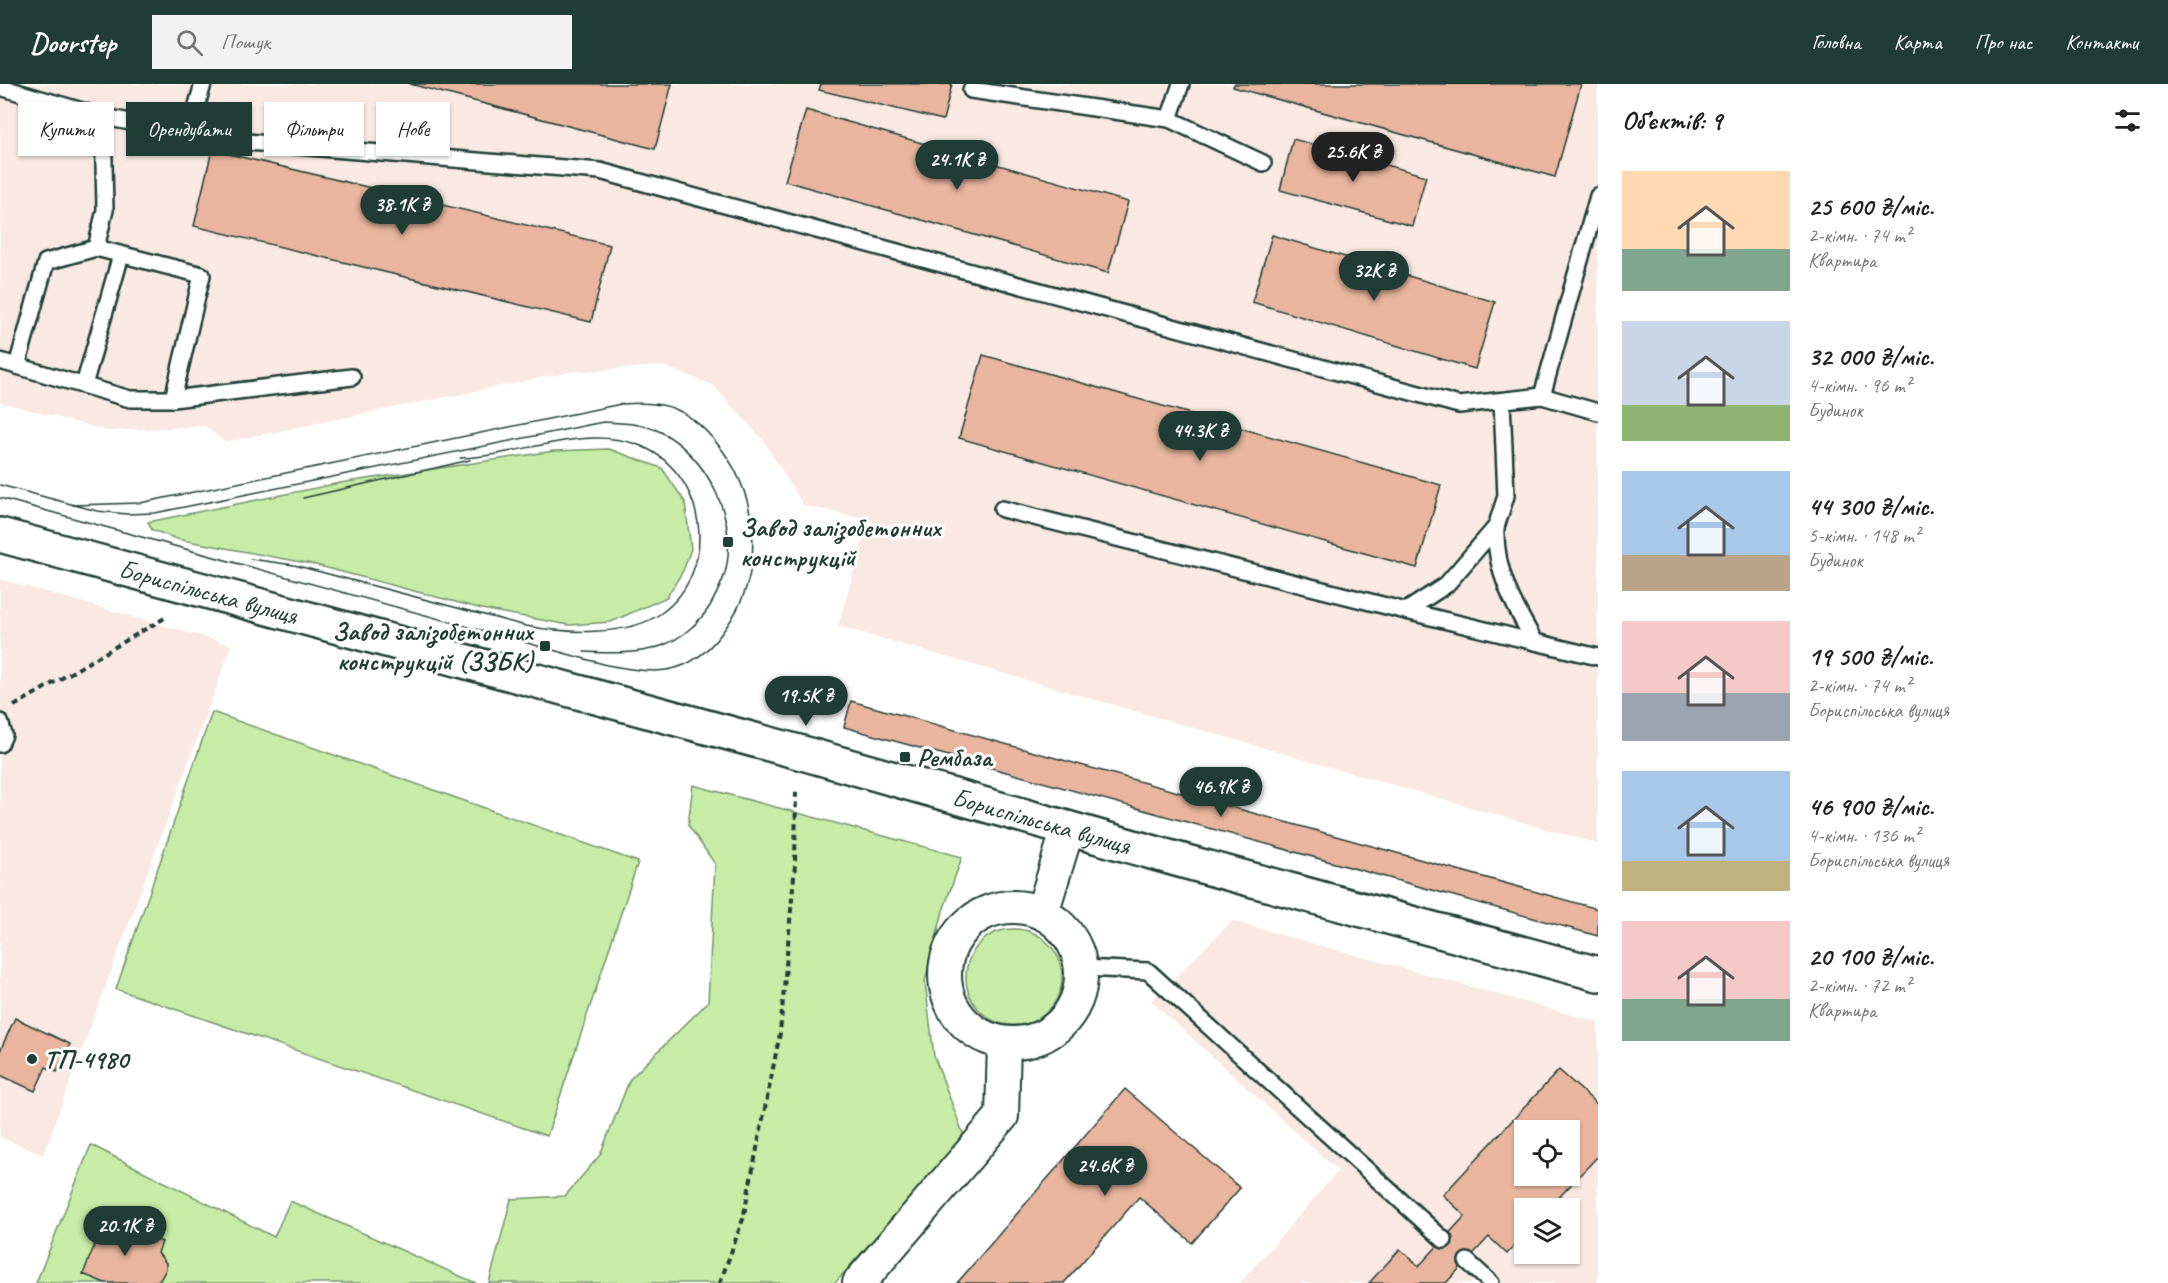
<!DOCTYPE html>
<html lang="uk">
<meta charset="utf-8">
<style>
:root{--surface:#fff;--page:#f2f2f2;--text:#202124;--muted:#757577;--accent:#1f3d34}
body{margin:0;font-family:Caveat,sans-serif;background:var(--page);color:var(--text);height:100vh;display:flex;flex-direction:column;font-size:22px;white-space:nowrap}
*{box-sizing:border-box;margin:0}
p{font-size:20px;color:var(--muted)}
.icon{flex:none;width:33px;height:33px;fill:none;stroke:currentColor;stroke-width:2;stroke-linecap:round;stroke-linejoin:round}
.map{position:relative;flex:1;overflow:hidden}
.drawer{display:flex;flex-direction:column;background:var(--surface);width:570px}
.drawer>*{flex:none}
.guide{position:absolute;left:18px;top:18px;width:570px;height:54px;display:flex;gap:12px}
.controls{position:absolute;left:1514px;top:1036px;display:grid;gap:12px}
.controls a{display:grid;place-items:center;width:66px;height:66px;border-radius:0px;background:var(--surface);box-shadow:0 2px 4px #0004;font-size:30px}
.price{position:absolute;translate:-50% -51px;padding:0 14px;border-radius:21px;background:var(--accent);color:#fff;font-size:20px;line-height:39px;filter:drop-shadow(0 2px 3px #0008)}
.price::after{content:'';position:absolute;left:50%;top:36px;width:18px;height:14px;margin-left:-9px;background:inherit;clip-path:polygon(0 0,100% 0,50% 100%)}
.price.current{background:#222;color:#fff}
ul{padding:0;list-style:none}
li{display:flex;align-items:center;gap:18px;height:150px;padding:0 24px}
li span{display:grid;place-items:center;flex:none;width:168px;height:120px;border-radius:0px;color:#555}
li>.icon{margin-inline-start:auto}
span .icon{width:72px;height:72px;fill:#fffc;stroke-width:1}
li b{font-size:26px}
h2{display:flex;justify-content:space-between;align-items:center;height:72px;padding:0 24px;font-size:26px}
.pill{padding:0 21px;border-radius:0px;background:var(--surface);box-shadow:0 2px 4px #0004;font-size:21px;line-height:54px}
.pill.current{background:var(--accent);color:#fff}
header{display:flex;align-items:center;gap:36px;box-sizing:border-box;height:84px;padding:0 30px;background:var(--accent);color:#fff}
header strong{font-size:28px}
nav{display:flex;gap:33px;margin-inline-start:auto;font-size:21px}
.search{width:420px;height:54px;background:var(--page);display:flex;align-items:center;gap:15px;box-sizing:border-box;padding:0 21px;border-radius:0px;color:var(--muted);font-size:22px}
main{display:flex;flex:1;min-height:0}
.map>svg:first-child{display:block}
</style>
<header>
<strong>Doorstep</strong>
<div class="search"><svg class="icon" aria-label="search" viewBox="0 0 24 24"><circle cx="10" cy="10" r="6"/><path d="M15 15l6 6"/></svg>Пошук</div>
<nav><a>Головна</a><a>Карта</a><a>Про нас</a><a>Контакти</a></nav>
</header>
<main>
<div class="map">
<svg width="1598" height="1199" viewBox="0 0 1598 1199">
<rect width="100%" height="100%" fill="#fff"/>
<filter id="ink" filterUnits="userSpaceOnUse"><feTurbulence type="fractalNoise" baseFrequency=".0167" numOctaves="2"/><feDisplacementMap in="SourceGraphic" scale="12" xChannelSelector="R" yChannelSelector="G"/><feConvolveMatrix kernelMatrix="1 2 1 2 8 2 1 2 1" color-interpolation-filters="sRGB"/></filter>
<g filter="url(#ink)">
<g fill="#f9e9e2" fill-rule="evenodd">
<path d="M 0,0 L 1598,0 L 1598,760 L 838,542 L 868,436 L 803,421 L 763,356 L 713,301 L 663,282 L 570,288 L 225,358 L 205,342 L 108,347 L 0,318 Z"/>
<path d="M 0,495 L 232,561 L 43,1071 L 0,1053 Z"/>
<path d="M 1232,837 L 1598,938 L 1598,1199 L 1240,1199 L 1338,1087 L 1151,917 ZM 1524,1047 L 1569,1047 L 1569,1092 L 1524,1092 ZM 1524,1125 L 1569,1125 L 1569,1170 L 1524,1170 Z"/>
</g>
<g fill="#c7eca6" stroke="#73946d" stroke-width="1.5">
<path d="M 609,365 L 662,384 L 685,418 L 691,465 L 683,487 L 667,513 L 611,538 L 569,541 L 482,525 L 312,480 L 177,455 L 152,446 L 148,438 L 340,399 L 554,367 Z"/>
<path d="M 212,628 L 638,778 L 547,1052 L 116,905 Z"/>
<path d="M 693,701 L 962,773 L 943,827 L 925,897 L 934,972 L 964,1052 L 835,1199 L 489,1199 L 511,1115 L 565,1112 L 600,1071 L 630,995 L 708,918 L 715,780 L 688,741 Z"/>
<circle cx="1014" cy="893" r="48"/>
<path d="M 91,1061 L 274,1153 L 290,1117 L 476,1199 L 36,1199 Z"/>
</g>
<g fill="#eab59e" stroke="#1f3d34" stroke-width="1.5" fill-rule="evenodd">
<path d="M 410,0 L 672,0 L 655,65 Z"/>
<path d="M 821,0 L 952,0 L 943,36 L 819,6 Z"/>
<path d="M 1234,0 L 1581,0 L 1555,93 L 1233,3 Z"/>
<path d="M 806,26 L 1128,118 L 1108,189 L 785,97 Z"/>
<path d="M 1293,55 L 1426,92 L 1412,142 L 1280,106 Z"/>
<path d="M 212,66 L 610,161 L 591,238 L 194,142 Z"/>
<path d="M 1272,151 L 1495,218 L 1475,285 L 1252,218 Z"/>
<path d="M 983,271 L 1441,401 L 1417,484 L 959,354 Z"/>
<path d="M 851,617 L 1598,825 L 1598,852 L 844,643 Z"/>
<path d="M 15,934 L 70,960 L 57,988 L 46,983 L 35,1007 L 0,991 L 0,967 Z"/>
<path d="M 1559,986 L 1598,1021 L 1598,1072 L 1548,1125 L 1524,1125 L 1524,1151 L 1507,1170 L 1489,1153 L 1446,1199 L 1369,1199 L 1400,1165 L 1419,1182 L 1465,1132 L 1443,1111 ZM 1524,1047 L 1569,1047 L 1569,1092 L 1524,1092 Z"/>
<path d="M 1125,1005 L 1240,1104 L 1192,1159 L 1139,1113 L 1064,1199 L 957,1199 Z"/>
<path d="M 105,1135 L 162,1158 L 158,1169 L 166,1179 L 166,1185 L 160,1196 L 146,1199 L 105,1199 L 83,1190 Z"/>
</g>
<g fill="none" stroke-linecap="round" stroke-linejoin="round">
<g stroke="#1f3d34" stroke-width="20">
<g id="lane">
<path d="M 0,3 L 103,33 L 235,57 L 600,87 L 1459,321 L 1542,312 L 1598,328"/>
<path d="M 971,6 L 1169,35 L 1263,79"/>
<path d="M 1169,35 L 1181,0"/>
<path d="M 189,49 L 203,0"/>
<path d="M 96,164 L 105,126 L 103,33"/>
<path d="M 0,277 L 130,315 L 173,315 L 352,293"/>
<path d="M 17,282 L 46,178 L 96,164 L 202,191 L 173,315"/>
<path d="M 84,301 L 121,171"/>
<path d="M 1542,312 L 1598,112"/>
<path d="M 1002,425 L 1406,527 L 1598,573"/>
<path d="M 1496,443 C 1494,486 1514,522 1535,558"/>
<path d="M 1406,527 L 1446,501 L 1496,443 L 1506,412 L 1502,317"/>
<path d="M 0,638 L 4,651 L 0,660"/>
<path d="M 1082,884 L 1148,887 L 1444,1156"/>
<path d="M 1467,1177 L 1491,1199"/>
</g>
</g>
<g stroke="#1f3d34" stroke-width="36">
<g id="street">
<circle cx="1013" cy="891" r="68"/>
<path d="M 1042,829 L 1068,744"/>
<path d="M 859,1199 L 1002,1032 L 1004,959"/>
</g>
</g>
<g stroke="#1f3d34" stroke-width="38">
<g id="secondary">
<path id="s1" d="M 0,451 L 806,670 L 1183,777 L 1598,890"/>
</g>
</g>
<g stroke="#1f3d34" stroke-width="4" stroke-dasharray="6 4.5" stroke-linecap="butt">
<path d="M 14,622 L 168,532"/>
<path d="M 720,1199 L 743,1135 L 780,949 L 795,781 L 796,706"/>
</g>
<use href="#lane" stroke="#fff" stroke-width="15"/>
<use href="#street" stroke="#fff" stroke-width="32"/>
<use href="#secondary" stroke="#fff" stroke-width="33"/>
<g stroke="#1f3d34" stroke-width="1.5">
<path d="M 0,401 L 97,427 L 127,430 L 155,429 L 603,338 C 622,339 643,339 661,348 C 708,373 739,436 725,489 C 722,500 716,511 710,522 C 699,539 681,555 661,562 C 637,571 609,569 584,568"/>
<path d="M 0,414 L 607,581 C 632,585 659,592 684,581 C 700,574 714,560 724,546 C 764,493 761,420 723,367 C 711,351 694,333 675,325 C 658,318 639,319 621,320 L 140,419 L 73,421"/>
<path d="M 303,414 L 470,376"/>
<path d="M 250,475 L 294,481 L 526,542 C 564,549 627,553 660,530 C 722,487 707,385 636,360 C 579,341 517,373 460,374"/>
</g>
</g>
</g>
<g fill="#1f3d34" stroke="#fff" stroke-width="2">
<rect x="722" y="452" width="12" height="12" rx="3"/>
<rect x="539" y="556" width="12" height="12" rx="3"/>
<rect x="899" y="667" width="12" height="12" rx="3"/>
<circle cx="32" cy="975" r="6"/>
</g>
<g text-anchor="middle" dominant-baseline="central" stroke-width="6" stroke-linejoin="round" paint-order="stroke">
<g font-size="26" font-weight="bold" fill="#1f3d34" stroke="#fff" text-anchor="start">
<text x="740" y="443">Завод залізобетонних<tspan x="740" dy="30">конструкцій</tspan></text>
<text x="533" y="547" text-anchor="end">Завод залізобетонних<tspan x="533" dy="30">конструкцій (ЗЗБК)</tspan></text>
<text x="917" y="673">Рембаза</text>
<text x="44" y="975">ТП-4980</text>
</g>
<g font-size="26" fill="#1f3d34" stroke="#fff">
<text stroke="none"><textPath href="#s1" startOffset="216">Бориспільська вулиця</textPath></text>
<text stroke="none"><textPath href="#s1" startOffset="1080">Бориспільська вулиця</textPath></text>
</g>
</g>
</svg>
<div class="controls">
<a><svg class="icon" aria-label="locate" viewBox="0 0 24 24"><circle cx="12" cy="12" r="6"/><path d="M12 2v4M12 18v4M2 12h4M18 12h4"/></svg></a>
<a><svg class="icon" aria-label="layers" viewBox="0 0 24 24"><path d="M12 4l9 5-9 5-9-5zM3 14l9 5 9-5"/></svg></a>
</div>
<b class="price current" style="left:1353px;top:99px">25.6K ₴</b>
<b class="price" style="left:957px;top:107px">24.1K ₴</b>
<b class="price" style="left:402px;top:152px">38.1K ₴</b>
<b class="price" style="left:1374px;top:218px">32K ₴</b>
<b class="price" style="left:1200px;top:378px">44.3K ₴</b>
<b class="price" style="left:806px;top:643px">19.5K ₴</b>
<b class="price" style="left:1221px;top:734px">46.9K ₴</b>
<b class="price" style="left:1105px;top:1113px">24.6K ₴</b>
<b class="price" style="left:125px;top:1173px">20.1K ₴</b>
<div class="guide">
<a class="pill">Купити</a>
<a class="pill current">Орендувати</a>
<a class="pill">Фільтри</a>
<a class="pill">Нове</a>
</div>
</div>
<section class="drawer">
<h2>Об’єктів: 9<svg class="icon" aria-label="filters" viewBox="0 0 24 24"><path d="M4 7h16M4 17h16"/><circle cx="9" cy="7" r="2"/><circle cx="15" cy="17" r="2"/></svg></h2>
<ul>
<li><span style="background:linear-gradient(#ffd9b3 65%,#7fa58c 0)"><svg class="icon" aria-label="home" viewBox="0 0 24 24"><path d="M3 11l9-7 9 7M6 9v11h12V9"/></svg></span><div><b>25 600 ₴/міс.</b><p>2-кімн. · 74 m²</p><p>Квартира</p></div></li>
<li><span style="background:linear-gradient(#c9d6e8 70%,#8fb573 0)"><svg class="icon" aria-label="home" viewBox="0 0 24 24"><path d="M3 11l9-7 9 7M6 9v11h12V9"/></svg></span><div><b>32 000 ₴/міс.</b><p>4-кімн. · 96 m²</p><p>Будинок</p></div></li>
<li><span style="background:linear-gradient(#a9c7e8 70%,#b9a48a 0)"><svg class="icon" aria-label="home" viewBox="0 0 24 24"><path d="M3 11l9-7 9 7M6 9v11h12V9"/></svg></span><div><b>44 300 ₴/міс.</b><p>5-кімн. · 148 m²</p><p>Будинок</p></div></li>
<li><span style="background:linear-gradient(#f6c9c9 60%,#9aa5b1 0)"><svg class="icon" aria-label="home" viewBox="0 0 24 24"><path d="M3 11l9-7 9 7M6 9v11h12V9"/></svg></span><div><b>19 500 ₴/міс.</b><p>2-кімн. · 74 m²</p><p>Бориспільська вулиця</p></div></li>
<li><span style="background:linear-gradient(#a9c7e8 75%,#c2b280 0)"><svg class="icon" aria-label="home" viewBox="0 0 24 24"><path d="M3 11l9-7 9 7M6 9v11h12V9"/></svg></span><div><b>46 900 ₴/міс.</b><p>4-кімн. · 136 m²</p><p>Бориспільська вулиця</p></div></li>
<li><span style="background:linear-gradient(#f6c9c9 65%,#7fa58c 0)"><svg class="icon" aria-label="home" viewBox="0 0 24 24"><path d="M3 11l9-7 9 7M6 9v11h12V9"/></svg></span><div><b>20 100 ₴/міс.</b><p>2-кімн. · 72 m²</p><p>Квартира</p></div></li>
</ul>
</section>
</main>
